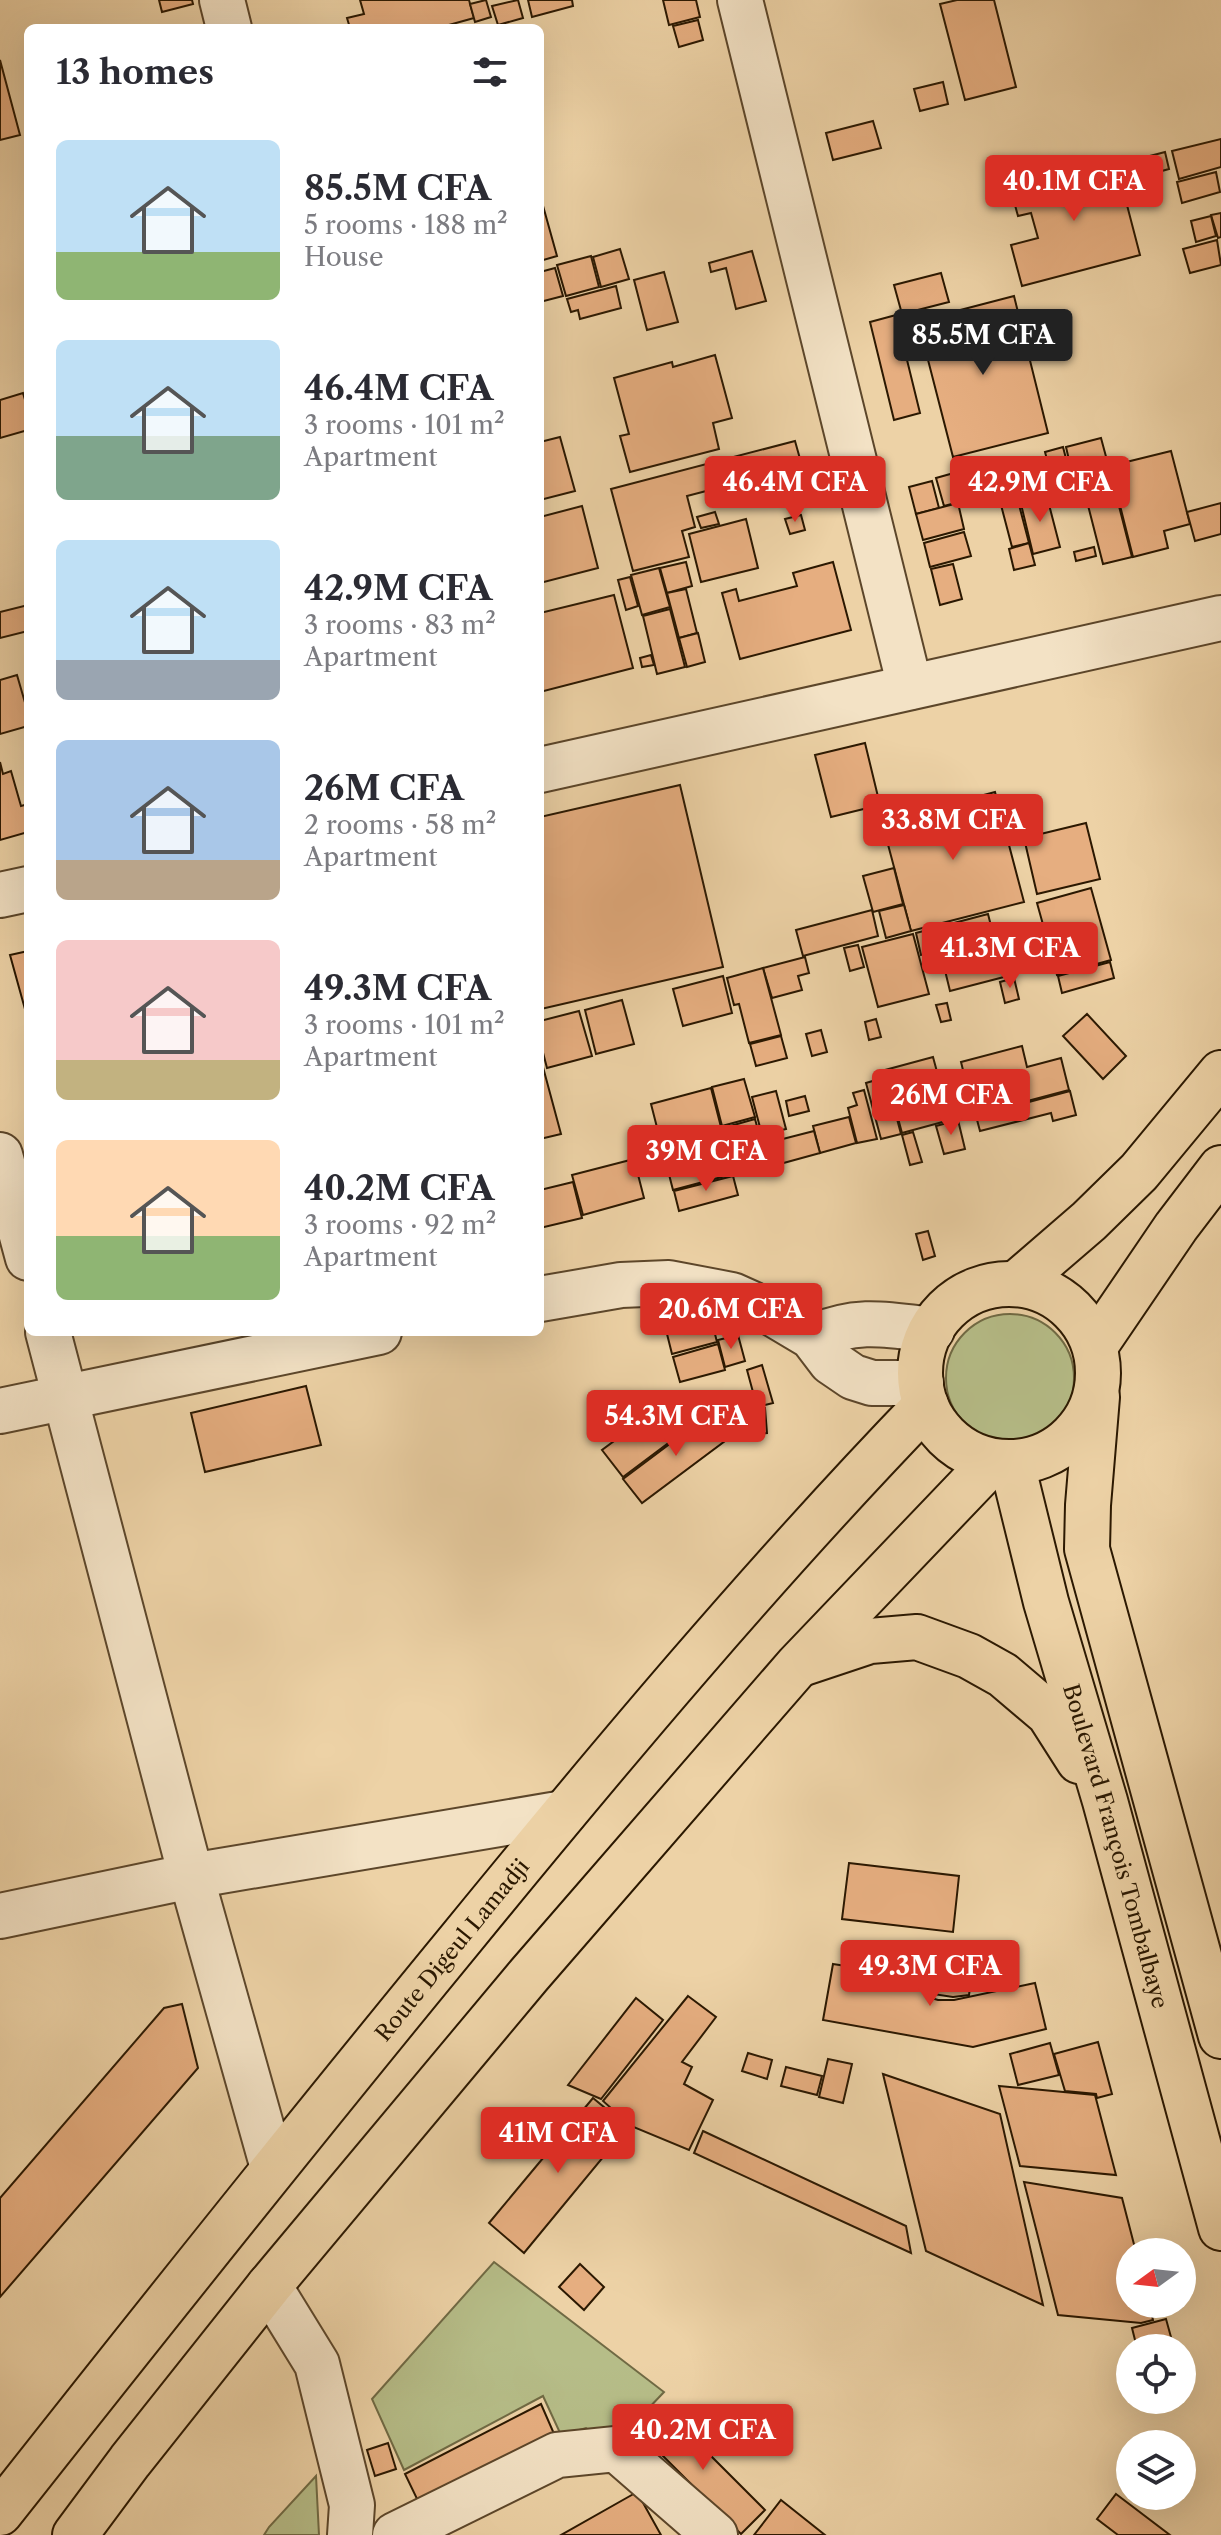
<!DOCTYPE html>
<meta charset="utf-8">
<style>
:root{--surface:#fff;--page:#f7f7f7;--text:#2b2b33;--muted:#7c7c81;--accent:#d93025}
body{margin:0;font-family:"Libre Caslon Text",serif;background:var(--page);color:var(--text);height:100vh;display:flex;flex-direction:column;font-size:30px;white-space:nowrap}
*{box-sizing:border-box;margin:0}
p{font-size:26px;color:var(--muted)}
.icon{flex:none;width:44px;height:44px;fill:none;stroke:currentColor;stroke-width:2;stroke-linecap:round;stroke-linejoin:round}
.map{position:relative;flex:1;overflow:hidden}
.details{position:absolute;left:24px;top:24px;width:520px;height:1312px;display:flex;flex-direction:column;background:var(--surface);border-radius:12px;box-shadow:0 8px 32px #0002}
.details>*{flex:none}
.needle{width:52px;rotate:255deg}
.tools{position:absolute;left:1116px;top:2238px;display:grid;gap:16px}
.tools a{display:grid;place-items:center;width:80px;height:80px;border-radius:50%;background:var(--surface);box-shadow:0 8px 32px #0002;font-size:40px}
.price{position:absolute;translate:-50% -68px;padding:0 18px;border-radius:8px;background:var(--accent);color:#fff;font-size:26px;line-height:52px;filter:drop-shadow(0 2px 4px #0008)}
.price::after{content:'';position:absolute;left:50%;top:48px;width:24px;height:18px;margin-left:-12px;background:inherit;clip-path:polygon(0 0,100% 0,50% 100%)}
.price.on{background:#222;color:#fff}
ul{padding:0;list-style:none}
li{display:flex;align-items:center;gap:24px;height:200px;padding:0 32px}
li span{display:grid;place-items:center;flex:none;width:224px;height:160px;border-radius:12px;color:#555}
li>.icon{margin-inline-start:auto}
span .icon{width:96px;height:96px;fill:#fffc;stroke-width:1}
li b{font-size:34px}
h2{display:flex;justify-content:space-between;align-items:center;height:96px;padding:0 32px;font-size:34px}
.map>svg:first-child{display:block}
</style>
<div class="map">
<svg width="1221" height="2535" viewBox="0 0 1221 2535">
<rect width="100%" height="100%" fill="#edd2a6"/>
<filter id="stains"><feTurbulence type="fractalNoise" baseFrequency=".0025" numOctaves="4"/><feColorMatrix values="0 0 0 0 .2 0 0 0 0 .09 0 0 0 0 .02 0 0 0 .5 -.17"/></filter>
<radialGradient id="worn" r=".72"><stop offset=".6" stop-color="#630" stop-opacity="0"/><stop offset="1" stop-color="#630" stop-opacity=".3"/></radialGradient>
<g fill="#b6bd88" stroke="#706a44" stroke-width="2">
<circle cx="1010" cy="1378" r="64"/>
<path d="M 494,2262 L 664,2392 L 624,2434 L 601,2439 L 586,2428 L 561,2435 L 543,2396 L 404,2470 L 372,2399 Z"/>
<path d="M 316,2476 L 319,2535 L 264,2535 L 269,2527 Z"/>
</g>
<g fill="#e6ae80" stroke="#2b1801" stroke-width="2">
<path d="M 159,0 L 192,0 L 193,4 L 162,12 Z"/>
<path d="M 360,0 L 469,0 L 474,18 L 438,28 L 350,28 L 347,18 L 364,14 Z"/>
<path d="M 486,0 L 491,17 L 475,22 L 470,4 Z"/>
<path d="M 518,0 L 523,18 L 498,25 L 492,6 Z"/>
<path d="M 528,0 L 572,0 L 573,6 L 532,17 Z"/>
<path d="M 663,0 L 696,0 L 700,17 L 669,25 Z"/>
<path d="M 957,0 L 994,0 L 1016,87 L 965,100 L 940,4 Z"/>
<path d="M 698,20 L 703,40 L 679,47 L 673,26 Z"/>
<path d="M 0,60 L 20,135 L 0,140 Z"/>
<path d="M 943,82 L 948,104 L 920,111 L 914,89 Z"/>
<path d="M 873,121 L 881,148 L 833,160 L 826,133 Z"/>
<path d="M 1221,139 L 1221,167 L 1179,179 L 1172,151 Z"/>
<path d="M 1165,152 L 1169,169 L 1151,174 L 1146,157 Z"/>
<path d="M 1115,159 L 1140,255 L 1022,286 L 1011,245 L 1038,238 L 1031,213 L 1018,216 L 1010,187 Z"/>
<path d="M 1216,172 L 1220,192 L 1182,203 L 1177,182 Z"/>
<path d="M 540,195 L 557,256 L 540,261 Z"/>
<path d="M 1221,213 L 1221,237 L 1218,238 L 1211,215 Z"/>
<path d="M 1211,216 L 1216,236 L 1196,242 L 1191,221 Z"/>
<path d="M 1217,240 L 1221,265 L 1190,273 L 1183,249 Z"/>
<path d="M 620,249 L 629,279 L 601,287 L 593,257 Z"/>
<path d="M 752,251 L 766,301 L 736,309 L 726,268 L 711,272 L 709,263 Z"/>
<path d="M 591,256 L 599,287 L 566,296 L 557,265 Z"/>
<path d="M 555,268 L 563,296 L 540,302 L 540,272 Z"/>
<path d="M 664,272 L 678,322 L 647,330 L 634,280 Z"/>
<path d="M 941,273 L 949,302 L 902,314 L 894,285 Z"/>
<path d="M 616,286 L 621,308 L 580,319 L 578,310 L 571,312 L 567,299 Z"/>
<path d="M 1014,296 L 1048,433 L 953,457 L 918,321 Z"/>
<path d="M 896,315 L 920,413 L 894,420 L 870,322 Z"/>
<path d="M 715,355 L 732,418 L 713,423 L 719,449 L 630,472 L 620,436 L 629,434 L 614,378 L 672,362 L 673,367 Z"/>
<path d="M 23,393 L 28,410 L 28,430 L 0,438 L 0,400 Z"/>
<path d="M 560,437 L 575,491 L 540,500 L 540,442 Z"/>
<path d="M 1101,438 L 1108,464 L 1072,473 L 1066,447 Z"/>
<path d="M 795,441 L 802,466 L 687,496 L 695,527 L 682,531 L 689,557 L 633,571 L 611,489 Z"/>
<path d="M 1063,447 L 1070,474 L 1052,479 L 1045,452 Z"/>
<path d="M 1171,451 L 1190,524 L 1164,531 L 1168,548 L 1133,557 L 1110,466 Z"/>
<path d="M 1032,462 L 1038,482 L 1011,489 L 1007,469 Z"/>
<path d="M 986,464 L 994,493 L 944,506 L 936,478 Z"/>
<path d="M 1109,467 L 1132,557 L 1103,564 L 1080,474 Z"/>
<path d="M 1056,478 L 1059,489 L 1037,494 L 1034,484 Z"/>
<path d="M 932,481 L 939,508 L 916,514 L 909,487 Z"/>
<path d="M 1033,485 L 1035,494 L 1012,500 L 1009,491 Z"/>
<path d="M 1046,493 L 1060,547 L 1033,554 L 1020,500 Z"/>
<path d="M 1018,501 L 1029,543 L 1012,547 L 1001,505 Z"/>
<path d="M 958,503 L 964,529 L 923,540 L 916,514 Z"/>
<path d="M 1221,503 L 1221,534 L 1195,541 L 1187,512 Z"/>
<path d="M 582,506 L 598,568 L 540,583 L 540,517 Z"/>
<path d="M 715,512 L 719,524 L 701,528 L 697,517 Z"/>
<path d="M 801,515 L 805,530 L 790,534 L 785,519 Z"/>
<path d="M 746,519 L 758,568 L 701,582 L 689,534 Z"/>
<path d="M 964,532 L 971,556 L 930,567 L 924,543 Z"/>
<path d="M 1029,543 L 1035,565 L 1014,570 L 1009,549 Z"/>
<path d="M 1094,547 L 1096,556 L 1076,561 L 1074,552 Z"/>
<path d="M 686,562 L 692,586 L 667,593 L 660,568 Z"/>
<path d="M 833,562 L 851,630 L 740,659 L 722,593 L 736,589 L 739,601 L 797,586 L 793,573 Z"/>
<path d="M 953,564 L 962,599 L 940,605 L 931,569 Z"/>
<path d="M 659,568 L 670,607 L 642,615 L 631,575 Z"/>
<path d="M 630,577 L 638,606 L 626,610 L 618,580 Z"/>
<path d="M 686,589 L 697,633 L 679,638 L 667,593 Z"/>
<path d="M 614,595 L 633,668 L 540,692 L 540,613 Z"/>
<path d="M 28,605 L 28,631 L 0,638 L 0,612 Z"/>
<path d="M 670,609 L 685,667 L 657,674 L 643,616 Z"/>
<path d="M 698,633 L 705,662 L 687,667 L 679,638 Z"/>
<path d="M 651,655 L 654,665 L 642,667 L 640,658 Z"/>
<path d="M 17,675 L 28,713 L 28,726 L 0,734 L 0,680 Z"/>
<path d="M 865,743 L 880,805 L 831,817 L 815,755 Z"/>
<path d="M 0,762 L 3,774 L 11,771 L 21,806 L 28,804 L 28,832 L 0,840 Z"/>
<path d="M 680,785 L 723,967 L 541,1009 L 540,817 Z"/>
<path d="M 995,792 L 1024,902 L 911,931 L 882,822 Z"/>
<path d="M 1086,823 L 1100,879 L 1037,894 L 1024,838 Z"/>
<path d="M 894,868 L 903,904 L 873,912 L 863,876 Z"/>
<path d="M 1091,888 L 1111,960 L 1057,975 L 1037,903 Z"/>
<path d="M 904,905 L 911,931 L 886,938 L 879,911 Z"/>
<path d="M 872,910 L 878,936 L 803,956 L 796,930 Z"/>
<path d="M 988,914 L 1004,977 L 950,991 L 940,950 L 921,955 L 916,933 Z"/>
<path d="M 913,934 L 929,994 L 878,1007 L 862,947 Z"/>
<path d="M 858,945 L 864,967 L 850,971 L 844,948 Z"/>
<path d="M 28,951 L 28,1020 L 10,955 Z"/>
<path d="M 805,957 L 809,973 L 798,976 L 802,990 L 772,998 L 763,968 Z"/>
<path d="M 1110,962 L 1114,978 L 1062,993 L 1058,976 Z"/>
<path d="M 763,968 L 781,1035 L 749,1043 L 739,1004 L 734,1005 L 727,978 Z"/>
<path d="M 723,976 L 732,1013 L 683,1026 L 673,989 Z"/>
<path d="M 1014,978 L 1019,999 L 1005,1003 L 1000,982 Z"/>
<path d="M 622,1000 L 634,1044 L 596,1054 L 585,1010 Z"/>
<path d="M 947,1003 L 951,1020 L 941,1022 L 936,1005 Z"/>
<path d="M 579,1011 L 592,1056 L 547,1068 L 540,1041 L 540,1021 Z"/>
<path d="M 1087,1014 L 1126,1056 L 1103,1079 L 1063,1036 Z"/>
<path d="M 876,1019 L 881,1037 L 869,1040 L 865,1022 Z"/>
<path d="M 821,1030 L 827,1052 L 812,1056 L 806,1034 Z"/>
<path d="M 781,1036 L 787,1058 L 756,1066 L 750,1044 Z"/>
<path d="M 1022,1046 L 1027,1067 L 1061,1058 L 1069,1090 L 974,1115 L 961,1062 Z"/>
<path d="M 540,1056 L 561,1134 L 540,1139 Z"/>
<path d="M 933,1057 L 950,1120 L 902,1133 L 885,1070 Z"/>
<path d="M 886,1077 L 901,1134 L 881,1139 L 866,1083 Z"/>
<path d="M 744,1079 L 755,1117 L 722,1126 L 712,1087 Z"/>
<path d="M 711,1088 L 733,1174 L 673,1190 L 651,1104 Z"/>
<path d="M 864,1090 L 877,1139 L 857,1143 L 848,1108 L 857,1105 L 853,1093 Z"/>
<path d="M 776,1091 L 786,1129 L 762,1135 L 752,1097 Z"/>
<path d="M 1070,1091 L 1076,1115 L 1053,1121 L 1051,1113 L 980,1131 L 976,1116 Z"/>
<path d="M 805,1096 L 809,1111 L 789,1116 L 786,1101 Z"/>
<path d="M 849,1117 L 856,1143 L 820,1153 L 813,1126 Z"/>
<path d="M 755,1119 L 768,1167 L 735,1176 L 723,1128 Z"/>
<path d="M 958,1120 L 965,1149 L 944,1154 L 936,1126 Z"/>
<path d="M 814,1131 L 820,1153 L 769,1167 L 763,1144 Z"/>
<path d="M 913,1132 L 922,1162 L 910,1165 L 902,1135 Z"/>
<path d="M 634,1159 L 644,1198 L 583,1215 L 572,1175 Z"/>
<path d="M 733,1176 L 738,1195 L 679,1211 L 674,1191 Z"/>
<path d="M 573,1182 L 582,1218 L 540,1228 L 540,1190 Z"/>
<path d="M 928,1231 L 935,1256 L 923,1260 L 916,1234 Z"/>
<path d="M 712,1322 L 717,1342 L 672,1354 L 667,1334 Z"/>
<path d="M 738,1335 L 745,1361 L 725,1367 L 718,1340 Z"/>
<path d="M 718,1344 L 725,1370 L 680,1382 L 673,1357 Z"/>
<path d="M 762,1365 L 773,1403 L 757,1407 L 747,1370 Z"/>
<path d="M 306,1386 L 321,1445 L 205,1472 L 191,1413 Z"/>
<path d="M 679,1393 L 699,1420 L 623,1477 L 602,1450 Z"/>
<path d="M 765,1408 L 767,1433 L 741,1436 L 738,1410 Z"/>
<path d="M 711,1413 L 729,1438 L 642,1503 L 623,1479 Z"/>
<path d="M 849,1863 L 959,1876 L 953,1932 L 842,1919 Z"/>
<path d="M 833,1964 L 931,1979 L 928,1997 L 938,2000 L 954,2000 L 1035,1983 L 1046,2029 L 973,2047 L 823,2020 Z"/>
<path d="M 936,1974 L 971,1981 L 969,1995 L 953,1997 L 933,1994 Z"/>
<path d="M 688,1996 L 716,2017 L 682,2062 L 692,2067 L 684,2084 L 713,2100 L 689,2150 L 631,2126 L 603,2101 Z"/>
<path d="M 636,1998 L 663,2020 L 601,2099 L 568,2085 Z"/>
<path d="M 182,2004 L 198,2068 L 0,2297 L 0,2198 L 164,2008 Z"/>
<path d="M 1098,2042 L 1112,2094 L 1097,2098 L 1096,2094 L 1065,2091 L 1054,2054 Z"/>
<path d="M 1050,2043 L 1059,2075 L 1018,2085 L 1010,2054 Z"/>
<path d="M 748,2053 L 772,2060 L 767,2079 L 742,2071 Z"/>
<path d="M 828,2059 L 852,2064 L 843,2103 L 819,2097 Z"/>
<path d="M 786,2067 L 822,2076 L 817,2095 L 781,2086 Z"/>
<path d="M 883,2074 L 1000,2114 L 1043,2305 L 926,2251 Z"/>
<path d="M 999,2086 L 1095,2095 L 1116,2175 L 1020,2166 Z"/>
<path d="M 593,2098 L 628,2127 L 524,2253 L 489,2223 Z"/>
<path d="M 703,2131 L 906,2226 L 911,2253 L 694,2153 Z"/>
<path d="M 1024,2182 L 1122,2198 L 1136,2252 L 1130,2252 L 1130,2304 L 1149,2304 L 1153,2320 L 1141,2323 L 1058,2315 Z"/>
<path d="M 580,2264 L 604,2287 L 584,2310 L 559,2287 Z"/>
<path d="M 1166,2319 L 1174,2348 L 1137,2348 L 1132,2328 Z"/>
<path d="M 541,2404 L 555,2436 L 419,2503 L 405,2474 Z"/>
<path d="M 664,2409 L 765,2510 L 741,2534 L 641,2434 Z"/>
<path d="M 388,2443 L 396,2469 L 375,2476 L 367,2450 Z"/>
<path d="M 637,2492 L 661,2535 L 561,2535 Z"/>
<path d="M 1116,2494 L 1170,2535 L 1118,2535 L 1097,2519 Z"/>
<path d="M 781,2500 L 825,2535 L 754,2535 Z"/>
</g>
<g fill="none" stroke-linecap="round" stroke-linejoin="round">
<g stroke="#5c462a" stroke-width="48">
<g id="minor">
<path d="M 222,0 L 229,28"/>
<path d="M 740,0 L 910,687"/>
<path d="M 540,770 L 1221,618"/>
<path d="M 0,895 L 28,889"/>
<path d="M 0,1155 L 28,1258"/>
<path d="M 540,1299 L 621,1285 L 669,1283 L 732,1295 L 772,1313 L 812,1337 L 831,1362 L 853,1377 L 872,1383 L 921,1383"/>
<path d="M 48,1332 L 191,1876 L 273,2168"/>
<path d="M 812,1337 C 858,1318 884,1324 932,1330"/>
<path d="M 0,1411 L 379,1332"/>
<path d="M 0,1916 L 191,1876 L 564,1813"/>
<path d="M 269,2286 L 317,2364 L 352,2505 L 350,2535"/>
<path d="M 395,2535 L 557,2455 L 616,2449 L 715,2535"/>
</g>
</g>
<g stroke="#2b1801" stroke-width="48">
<g id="major">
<circle cx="1009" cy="1373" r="89"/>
<path d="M 1016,1284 L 1089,1221 L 1139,1172 L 1221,1073"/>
<path d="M 1095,1346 L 1176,1227 L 1221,1168"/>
<path d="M 1097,1397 L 1088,1505 L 1087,1549 L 1221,2036"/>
<path id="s1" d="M 1012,1464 L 1046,1602 L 1105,1801 L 1221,2228"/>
<path d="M 804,1663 L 870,1641 L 917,1637 L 969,1656 L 1003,1675 L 1049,1714 L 1079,1761"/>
<path id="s2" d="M 0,2513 C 153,2319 307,2126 464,1935 C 612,1754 763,1574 926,1405"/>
<path d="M 75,2535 L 130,2461 L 269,2286 L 529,1975 L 798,1665 L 992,1462"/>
</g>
</g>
<use href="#minor" stroke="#f3e2c5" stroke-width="44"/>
<use href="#major" stroke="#edd2a6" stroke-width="44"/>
</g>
<g text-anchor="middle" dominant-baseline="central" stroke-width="6" stroke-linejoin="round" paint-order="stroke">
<g font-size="22" fill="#2b1801" stroke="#f3e2c5">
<text stroke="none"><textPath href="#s1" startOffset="396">Boulevard François Tombalbaye</textPath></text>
<text stroke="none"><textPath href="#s2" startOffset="722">Route Digeul Lamadji</textPath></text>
</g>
</g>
<rect width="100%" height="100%" filter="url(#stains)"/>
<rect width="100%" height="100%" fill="url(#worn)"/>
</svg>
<div class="tools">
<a><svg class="needle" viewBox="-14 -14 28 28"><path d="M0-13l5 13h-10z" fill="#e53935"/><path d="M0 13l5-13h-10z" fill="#7c7c81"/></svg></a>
<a><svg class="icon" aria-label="locate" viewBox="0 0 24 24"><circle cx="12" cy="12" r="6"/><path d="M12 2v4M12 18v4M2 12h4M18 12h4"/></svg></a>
<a><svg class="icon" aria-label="layers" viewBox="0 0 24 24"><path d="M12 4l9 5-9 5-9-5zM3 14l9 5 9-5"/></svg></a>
</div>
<b class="price" style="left:1074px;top:223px">40.1M CFA</b>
<b class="price on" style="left:983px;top:377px">85.5M CFA</b>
<b class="price" style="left:795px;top:524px">46.4M CFA</b>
<b class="price" style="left:1040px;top:524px">42.9M CFA</b>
<b class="price" style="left:953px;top:862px">33.8M CFA</b>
<b class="price" style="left:1010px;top:990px">41.3M CFA</b>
<b class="price" style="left:951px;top:1137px">26M CFA</b>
<b class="price" style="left:706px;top:1193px">39M CFA</b>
<b class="price" style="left:731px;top:1351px">20.6M CFA</b>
<b class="price" style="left:676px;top:1458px">54.3M CFA</b>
<b class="price" style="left:930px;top:2008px">49.3M CFA</b>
<b class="price" style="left:558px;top:2175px">41M CFA</b>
<b class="price" style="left:703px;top:2472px">40.2M CFA</b>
<section class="details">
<h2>13 homes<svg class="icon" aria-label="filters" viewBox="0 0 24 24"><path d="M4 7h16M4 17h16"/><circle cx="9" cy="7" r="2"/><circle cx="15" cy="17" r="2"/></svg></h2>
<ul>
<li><span style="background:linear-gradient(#bfe0f5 70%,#8fb573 0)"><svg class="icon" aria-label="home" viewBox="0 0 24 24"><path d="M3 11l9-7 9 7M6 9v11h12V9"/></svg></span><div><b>85.5M CFA</b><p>5 rooms · 188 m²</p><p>House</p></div></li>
<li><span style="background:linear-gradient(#bfe0f5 60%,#7fa58c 0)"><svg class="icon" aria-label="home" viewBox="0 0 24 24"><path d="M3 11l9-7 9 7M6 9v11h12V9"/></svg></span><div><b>46.4M CFA</b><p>3 rooms · 101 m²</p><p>Apartment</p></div></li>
<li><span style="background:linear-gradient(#bfe0f5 75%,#9aa5b1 0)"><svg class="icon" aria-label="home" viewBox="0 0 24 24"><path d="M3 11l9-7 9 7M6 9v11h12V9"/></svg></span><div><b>42.9M CFA</b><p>3 rooms · 83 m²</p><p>Apartment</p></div></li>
<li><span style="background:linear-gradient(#a9c7e8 75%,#b9a48a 0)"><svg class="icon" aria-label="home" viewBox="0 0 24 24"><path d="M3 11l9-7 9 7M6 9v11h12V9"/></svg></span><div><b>26M CFA</b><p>2 rooms · 58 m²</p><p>Apartment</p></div></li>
<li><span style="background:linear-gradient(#f6c9c9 75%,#c2b280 0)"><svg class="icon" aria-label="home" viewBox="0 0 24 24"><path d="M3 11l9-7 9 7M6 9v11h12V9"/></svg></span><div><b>49.3M CFA</b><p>3 rooms · 101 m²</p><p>Apartment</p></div></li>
<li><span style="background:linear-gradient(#ffd9b3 60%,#8fb573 0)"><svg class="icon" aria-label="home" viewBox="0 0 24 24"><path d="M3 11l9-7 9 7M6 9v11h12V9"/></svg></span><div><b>40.2M CFA</b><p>3 rooms · 92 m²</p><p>Apartment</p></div></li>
</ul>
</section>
</div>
